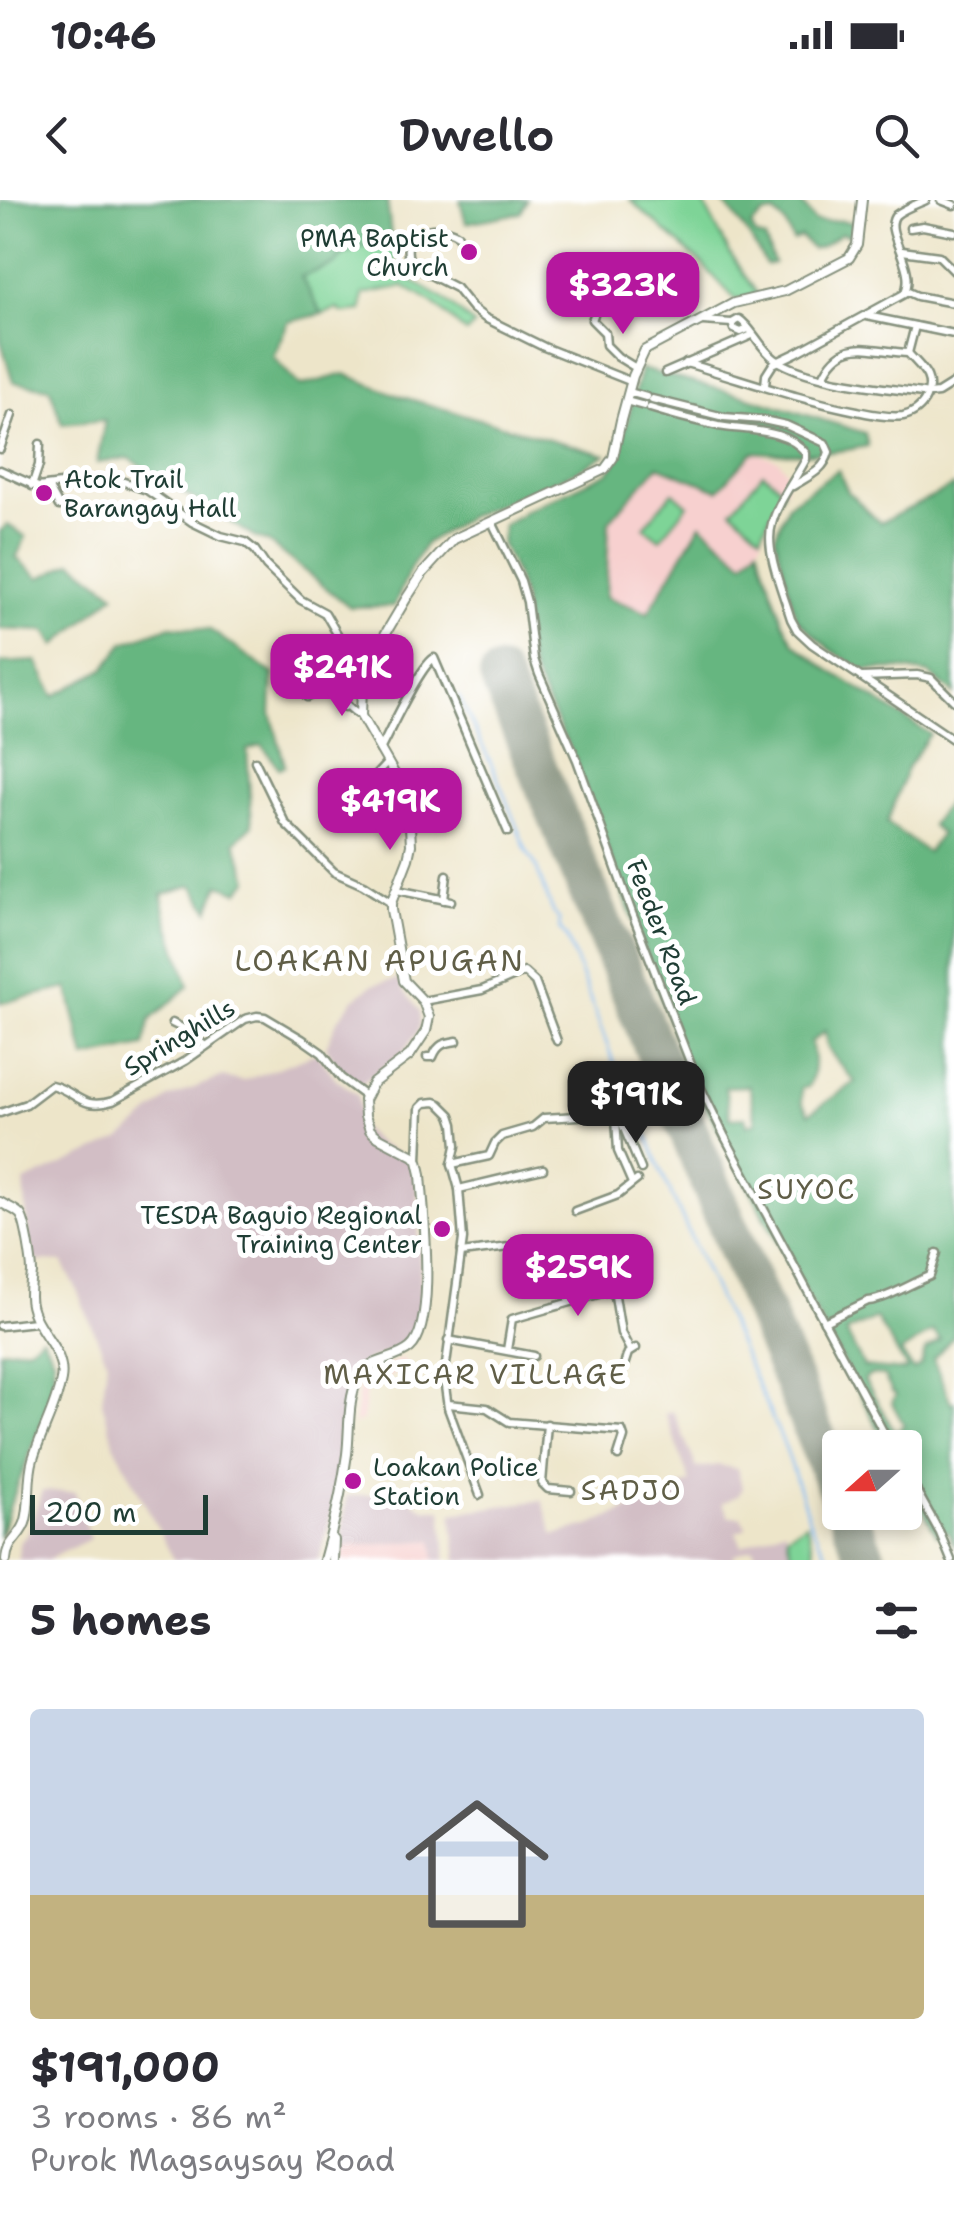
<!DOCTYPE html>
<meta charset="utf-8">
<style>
:root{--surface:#fff;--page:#f2f2f3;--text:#2b2b33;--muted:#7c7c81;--accent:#b5179e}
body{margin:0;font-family:"Shantell Sans",sans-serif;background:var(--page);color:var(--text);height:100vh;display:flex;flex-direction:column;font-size:38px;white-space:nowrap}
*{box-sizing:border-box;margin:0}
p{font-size:32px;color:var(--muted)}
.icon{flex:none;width:55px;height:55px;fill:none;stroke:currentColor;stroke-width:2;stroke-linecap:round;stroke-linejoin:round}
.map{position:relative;height:1360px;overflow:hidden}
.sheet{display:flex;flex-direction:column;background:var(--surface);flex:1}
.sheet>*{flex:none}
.needle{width:65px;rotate:249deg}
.controls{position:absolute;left:822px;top:1230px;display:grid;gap:20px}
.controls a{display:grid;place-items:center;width:100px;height:100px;border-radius:10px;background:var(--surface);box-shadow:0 5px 15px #0003;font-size:50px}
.scale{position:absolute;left:30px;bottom:25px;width:178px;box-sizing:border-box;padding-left:10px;border:5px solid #1f3d34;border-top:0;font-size:28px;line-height:35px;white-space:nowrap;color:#1f3d34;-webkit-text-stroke:8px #fff;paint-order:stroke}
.price{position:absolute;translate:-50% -85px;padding:0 22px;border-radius:20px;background:var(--accent);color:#fff;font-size:32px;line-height:65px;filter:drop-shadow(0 2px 5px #0008)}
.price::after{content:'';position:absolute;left:50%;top:60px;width:30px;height:22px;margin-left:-15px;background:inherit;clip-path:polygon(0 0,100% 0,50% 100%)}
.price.active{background:#222;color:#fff}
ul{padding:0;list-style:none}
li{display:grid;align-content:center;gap:20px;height:530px;padding:0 30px}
li span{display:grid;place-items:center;height:310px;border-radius:10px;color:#555}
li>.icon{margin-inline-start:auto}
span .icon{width:180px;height:180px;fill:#fffc;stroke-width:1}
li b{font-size:42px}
h2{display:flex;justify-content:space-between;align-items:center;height:120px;padding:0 30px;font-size:42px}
.status{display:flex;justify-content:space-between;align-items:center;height:70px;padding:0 50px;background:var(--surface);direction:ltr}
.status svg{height:28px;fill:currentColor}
header{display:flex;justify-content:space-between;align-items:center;height:130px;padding:0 30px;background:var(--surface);font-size:45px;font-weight:600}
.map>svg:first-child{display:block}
</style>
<div class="status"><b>10:46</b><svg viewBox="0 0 49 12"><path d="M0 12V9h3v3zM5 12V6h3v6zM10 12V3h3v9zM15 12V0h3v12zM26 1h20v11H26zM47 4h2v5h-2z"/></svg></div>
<header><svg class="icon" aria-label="back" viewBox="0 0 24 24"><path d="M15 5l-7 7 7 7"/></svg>Dwello<svg class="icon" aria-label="search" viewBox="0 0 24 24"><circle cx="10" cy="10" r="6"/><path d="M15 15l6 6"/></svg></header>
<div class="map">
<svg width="954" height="1360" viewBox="0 0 954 1360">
<rect width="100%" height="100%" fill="#fff"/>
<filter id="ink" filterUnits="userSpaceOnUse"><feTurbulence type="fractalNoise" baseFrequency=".01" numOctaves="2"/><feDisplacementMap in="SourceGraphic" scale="20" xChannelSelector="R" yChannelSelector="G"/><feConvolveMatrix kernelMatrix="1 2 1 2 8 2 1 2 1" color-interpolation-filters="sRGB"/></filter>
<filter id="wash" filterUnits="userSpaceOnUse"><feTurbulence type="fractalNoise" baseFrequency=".0048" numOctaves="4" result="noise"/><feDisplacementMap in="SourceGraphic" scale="40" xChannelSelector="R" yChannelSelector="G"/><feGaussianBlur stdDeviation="2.25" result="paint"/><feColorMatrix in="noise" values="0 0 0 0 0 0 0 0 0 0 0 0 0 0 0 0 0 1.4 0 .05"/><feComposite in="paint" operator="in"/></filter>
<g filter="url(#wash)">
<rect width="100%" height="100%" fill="#ede5c9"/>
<g fill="#f7d0cf">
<path d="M 753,252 L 779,260 L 787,272 L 786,287 L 758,347 L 745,362 L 648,413 L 606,397 L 609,321 L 659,265 L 718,290 Z"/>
<path d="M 403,1158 L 407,1167 L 366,1189 L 362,1220 L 354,1225 L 360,1185 L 370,1173 Z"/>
<path d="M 434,1340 L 435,1360 L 341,1360 L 341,1347 Z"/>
</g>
<g fill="#d2bec5">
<path d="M 399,779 L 403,790 L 420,811 L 420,824 L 417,833 L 405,850 L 360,885 L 348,878 L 338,867 L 326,847 L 337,821 L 354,799 L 372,785 Z"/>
<path d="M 317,853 L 336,879 L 358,895 L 361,927 L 379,944 L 410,959 L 416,970 L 422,1108 L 420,1122 L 413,1136 L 399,1148 L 366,1161 L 351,1185 L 331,1318 L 319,1360 L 174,1360 L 114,1244 L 102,1202 L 107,1161 L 75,1086 L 62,1062 L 35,1061 L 28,1038 L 24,982 L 121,939 L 168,898 L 222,877 L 243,881 Z"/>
<path d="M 673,1211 L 697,1268 L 719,1265 L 737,1269 L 743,1289 L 737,1296 L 722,1303 L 730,1316 L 741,1316 L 747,1328 L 736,1332 L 742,1346 L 785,1328 L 792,1357 L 788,1360 L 759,1360 L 753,1348 L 733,1355 L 735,1360 L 457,1360 L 452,1313 L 542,1300 L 554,1335 L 592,1325 L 690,1282 L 665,1213 Z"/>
<path d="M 42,1291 L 75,1292 L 90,1339 L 47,1360 L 18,1360 L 19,1343 L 28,1333 Z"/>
<path d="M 408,1292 L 415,1303 L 426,1309 L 442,1309 L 446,1360 L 435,1360 L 433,1340 L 341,1347 L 346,1296 Z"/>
</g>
<g fill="#7ed497" stroke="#4e8866" stroke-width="2.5">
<path d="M 630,0 L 702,0 L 730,54 L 758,95 L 736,100 L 701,63 Z"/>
<path d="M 376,41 L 379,46 L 392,44 L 398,73 L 444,99 L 474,125 L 466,133 L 434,104 L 402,85 L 401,87 L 363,94 L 362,111 L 342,113 L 338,109 L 322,114 L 301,77 L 335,64 L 344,54 Z"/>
<path d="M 763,273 L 783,290 L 761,335 L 732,310 Z"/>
<path d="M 673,292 L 688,305 L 660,339 L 644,327 Z"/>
<path d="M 806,1323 L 816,1360 L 788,1360 L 792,1357 L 787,1335 Z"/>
</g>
<g fill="#66b680" stroke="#427a5a" stroke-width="2.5" fill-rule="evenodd">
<path d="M 0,0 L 387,0 L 392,44 L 378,46 L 375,42 L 344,54 L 335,64 L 301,77 L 322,114 L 288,122 L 273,157 L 300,186 L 345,174 L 399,196 L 605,255 L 577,271 L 470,316 L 426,343 L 411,367 L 394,406 L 350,407 L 268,342 L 254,337 L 129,258 L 97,263 L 105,220 L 62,224 L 50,188 L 13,182 L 0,138 Z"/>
<path d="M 460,0 L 527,0 L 521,13 L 466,23 Z"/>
<path d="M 718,0 L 799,0 L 815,21 C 832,24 835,17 853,23 L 850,36 L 842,33 L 822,46 L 812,49 L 801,37 L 793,41 L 785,23 L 774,13 L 763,15 L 751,26 L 756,36 L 765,39 L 774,63 L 766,65 C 755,46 736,11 718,0 Z"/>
<path d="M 641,169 L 742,195 L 865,233 L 868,246 C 831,254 791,255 753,252 L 718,290 L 658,266 L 609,321 L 606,397 L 648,413 L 701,324 L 744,362 L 758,347 L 782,420 L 794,443 L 826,468 L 930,534 L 907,568 L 887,623 L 927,652 L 941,634 L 931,625 L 954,593 L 954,1136 L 933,1159 L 951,1203 L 954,1202 L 954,1346 L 947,1330 L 937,1335 L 905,1278 L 905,1248 L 888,1247 L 706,907 L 682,856 L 574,558 L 532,471 L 527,452 L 523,399 L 516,376 L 501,343 L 503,325 L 522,314 L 522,312 L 609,272 L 617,260 ZM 825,831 C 826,837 826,843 828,848 C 830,854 850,876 855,882 L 809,914 L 802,903 L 801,888 L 808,887 C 816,872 815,858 811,842 ZM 749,886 L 756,923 L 747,925 L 745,917 L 730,918 L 725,887 ZM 876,1118 L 907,1169 L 904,1171 L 864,1167 L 846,1132 ZM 933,1131 L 940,1140 L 925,1151 L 921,1165 L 913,1170 L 901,1152 ZM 870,1175 L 884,1176 L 892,1192 L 896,1195 L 892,1203 L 904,1225 L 895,1232 L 864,1180 Z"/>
<path d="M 838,270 L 848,292 L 880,323 L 954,286 L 954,494 L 929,474 L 901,469 L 862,470 L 831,450 L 796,418 L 775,336 L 788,304 Z"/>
<path d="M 8,325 L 26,337 L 16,358 L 40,378 L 73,362 L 115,394 L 55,446 L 46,431 L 0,429 L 0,331 Z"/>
<path d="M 171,426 L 210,430 L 273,474 L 271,513 L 285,566 L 279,568 L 262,545 L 247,550 L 252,626 L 235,642 L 249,679 L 238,692 L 219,684 L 209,710 L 193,685 L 162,694 L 165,712 L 189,786 L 150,820 L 144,846 L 85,858 L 68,788 L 0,803 L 0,463 L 37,461 L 54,496 L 104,469 L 124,443 Z"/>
<path d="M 42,1137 L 53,1158 L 55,1189 L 9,1308 L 0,1338 L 0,1150 L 29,1147 Z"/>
</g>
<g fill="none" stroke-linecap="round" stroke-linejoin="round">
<path stroke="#80baf1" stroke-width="2.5" d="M 459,497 L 495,572 L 526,650 L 535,664 L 553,712 L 559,719 L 560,729 L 566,736 L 577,764 L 624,890 L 640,918 L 665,980 L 769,1211 L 786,1249 L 811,1325 L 830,1360"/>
<g stroke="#86917e" stroke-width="40">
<path d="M 499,476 L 840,1295"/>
<path d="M 847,1312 L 867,1360"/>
</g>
</g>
</g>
<g filter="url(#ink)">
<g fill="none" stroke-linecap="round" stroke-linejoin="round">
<g stroke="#86917e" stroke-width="11">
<g id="minor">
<path d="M 941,0 L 954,5"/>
<path d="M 910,28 L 923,26 L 954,32"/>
<path d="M 458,35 C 434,19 393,36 413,66 L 456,88 L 472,108 L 485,118 L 544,147 L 632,182"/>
<path d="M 902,51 L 939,56 L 954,71"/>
<path d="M 906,91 L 917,96 L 954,103"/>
<path d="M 598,105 L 592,120 L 605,133 L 606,145 L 618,157 L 636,168"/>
<path d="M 867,116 L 954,134"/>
<path d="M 703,121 L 732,123 L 739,119 C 752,127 760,149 775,159 C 811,183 885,187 928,194 L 938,193 L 954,183"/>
<path d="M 732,123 L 734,129 L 741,132 L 748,129"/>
<path d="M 908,153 L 915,126"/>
<path d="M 686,163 C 742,179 799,200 857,211 C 871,214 888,218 903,216 C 913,214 922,207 926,198 C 936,177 920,167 908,153 C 870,151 842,135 823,177"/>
<path d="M 665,173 L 752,135"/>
<path d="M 765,186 L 766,175 L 773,164 L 796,153 L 904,94 C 919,68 881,31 896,15 C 903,9 917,4 926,0"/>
<path d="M 629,192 L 646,197"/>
<path d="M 652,199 L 724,217 L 763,220 L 786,225 L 825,243 L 829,252 C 824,271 809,276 793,286"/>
<path d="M 626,201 L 644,206"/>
<path d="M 650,208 C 672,215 695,221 718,226 C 747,231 786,228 806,253 L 806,259 C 795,280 778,301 772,324 C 764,350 783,392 791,419 L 797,430 L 812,444 L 954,540"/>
<path d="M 0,249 L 12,215"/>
<path d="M 0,270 L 38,287 L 99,279 L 124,282 L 147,290 L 192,322 L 221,336 L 245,342 L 255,350 L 266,366 L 301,400 L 325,413 L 344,446 C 343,478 326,495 361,516"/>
<path d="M 32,286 L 39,265 L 40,244"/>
<path d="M 48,286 L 59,306 L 67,306"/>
<path d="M 492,322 L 521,381 L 527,402 L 534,459 L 539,474 L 577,560 L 632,713 L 697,880 L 725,937 L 892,1248"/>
<path d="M 861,477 L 917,475 L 931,478 L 954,501"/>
<path d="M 307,497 L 325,488 L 345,507"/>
<path d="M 380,550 C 391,529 419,468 434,458 L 508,632"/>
<path d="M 255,561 L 285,623 L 334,672 L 363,685 L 391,703"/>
<path d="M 335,612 L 341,601 L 363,589 L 388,562"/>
<path d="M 397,690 L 451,701"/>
<path d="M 444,700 L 447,675"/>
<path d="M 423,801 L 482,790 L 524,772 L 535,782 L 557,841"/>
<path d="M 172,823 L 190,832 L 206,846"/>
<path d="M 427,857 L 433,857 C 438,844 444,843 457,841"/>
<path d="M 0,913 L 26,904 L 51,885 C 77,891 80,911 113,901 L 185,861 L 245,819 L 257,816 L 265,817 L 302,839 L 322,853 L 341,878 L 365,896"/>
<path d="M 616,917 L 618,951 L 632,983"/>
<path d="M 418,961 L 420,908 L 425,903 L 435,902 L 440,904 L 451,915 L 454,924 L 456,946 L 452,964 L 459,989 L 463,1039 L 444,1179 L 448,1208 L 480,1295"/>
<path d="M 452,964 L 489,956 L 495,943 L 502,936 L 533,927 L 544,918 L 612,914 L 616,915 L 621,921 L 641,969"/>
<path d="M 459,989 L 543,969"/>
<path d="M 575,1011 L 618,995 L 637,980"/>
<path d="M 461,1053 L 541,1043"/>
<path d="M 824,1122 L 868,1101 C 885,1100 912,1083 930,1076 L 937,1053"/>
<path d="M 0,1126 L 35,1122"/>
<path d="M 448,1140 L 534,1156"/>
<path d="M 507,1150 L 512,1119 L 609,1091 L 615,1096 L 621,1133 L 630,1150"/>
<path d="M 619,1181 L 628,1153 L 636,1148"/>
<path d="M 448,1204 L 487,1208 L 509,1222 L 622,1231 L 624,1237 L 618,1256"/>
<path d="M 547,1224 L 542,1283 L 548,1289 L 571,1291"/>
<path d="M 905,1270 L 940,1333 L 951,1360"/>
</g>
</g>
<g stroke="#86917e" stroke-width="12">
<g id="major">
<path d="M 0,1002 C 6,1006 15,1009 20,1014 C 26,1020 32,1063 32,1073 C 31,1081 30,1088 30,1096 C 30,1129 67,1147 61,1180 C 56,1207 41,1233 33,1259 C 27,1279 31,1300 26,1320 C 22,1337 7,1340 6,1360"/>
<path d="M 324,1360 C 334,1325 342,1290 347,1254 C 350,1230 347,1201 358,1178 C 367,1159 395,1161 410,1148 C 437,1125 423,1010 421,974 L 418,961 L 414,956 L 378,937 L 370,930 L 365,916 L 364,900 L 373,883 L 410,855 L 426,831 L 429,817 L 423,801 L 404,781 L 391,710 L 391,703 L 408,659 L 411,645 L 409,608 L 402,587 L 361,516 L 362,486 L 374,453 L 406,399 L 423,373 L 454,339 L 590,276 L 605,269 L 613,258 L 621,220 L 633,176 L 645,150 L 734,103 L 785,91 L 849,58 L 857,45 L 862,0"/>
<path d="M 333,1360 L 334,1340"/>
</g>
</g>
<use href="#minor" stroke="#fff" stroke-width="6"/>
<use href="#major" stroke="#fff" stroke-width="8"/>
</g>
</g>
<g fill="#b5179e" stroke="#fff" stroke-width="4">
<circle cx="469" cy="52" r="10"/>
<circle cx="44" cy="293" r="10"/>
<circle cx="442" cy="1029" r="10"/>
<circle cx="353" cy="1281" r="10"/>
</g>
<g text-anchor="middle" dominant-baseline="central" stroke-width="10" stroke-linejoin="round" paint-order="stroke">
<g font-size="25" fill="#1f3d34" stroke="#fff" text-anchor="end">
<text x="449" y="38">PMA Baptist<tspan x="449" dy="29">Church</tspan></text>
<text x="64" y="279" text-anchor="start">Atok Trail<tspan x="64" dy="29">Barangay Hall</tspan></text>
<text x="422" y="1015">TESDA Baguio Regional<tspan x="422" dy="29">Training Center</tspan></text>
<text x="373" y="1267" text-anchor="start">Loakan Police<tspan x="373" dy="29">Station</tspan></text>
</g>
<g font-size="25" fill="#1f3d34" stroke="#fff">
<text transform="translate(662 732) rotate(69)">Feeder Road</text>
<text transform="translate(179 837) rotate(-31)">Springhills</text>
</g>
<g font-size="28" letter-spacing="2.5" fill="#605e47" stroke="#fff">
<text x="807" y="989">SUYOC</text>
<text x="476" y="1174">MAXICAR VILLAGE</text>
<text x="632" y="1290">SADJO</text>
</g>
<g font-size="30" letter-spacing="2.5" fill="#605e47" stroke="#fff">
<text x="380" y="760">LOAKAN APUGAN</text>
</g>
</g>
</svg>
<div class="controls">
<a><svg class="needle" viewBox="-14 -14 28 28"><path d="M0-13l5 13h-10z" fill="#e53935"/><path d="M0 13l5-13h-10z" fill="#7c7c81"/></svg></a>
</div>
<div class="scale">200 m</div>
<b class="price" style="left:623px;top:137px">$323K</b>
<b class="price" style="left:342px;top:519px">$241K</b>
<b class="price" style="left:390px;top:653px">$419K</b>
<b class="price active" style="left:636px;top:946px">$191K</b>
<b class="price" style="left:578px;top:1119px">$259K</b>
</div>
<section class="sheet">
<h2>5 homes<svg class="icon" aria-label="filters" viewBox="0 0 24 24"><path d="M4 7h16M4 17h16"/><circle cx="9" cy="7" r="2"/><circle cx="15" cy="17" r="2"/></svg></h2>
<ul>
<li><span style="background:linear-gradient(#c9d6e8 60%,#c2b280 0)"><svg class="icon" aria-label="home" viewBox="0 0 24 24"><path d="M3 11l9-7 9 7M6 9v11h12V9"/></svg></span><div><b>$191,000</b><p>3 rooms · 86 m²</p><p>Purok Magsaysay Road</p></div></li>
</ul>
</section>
